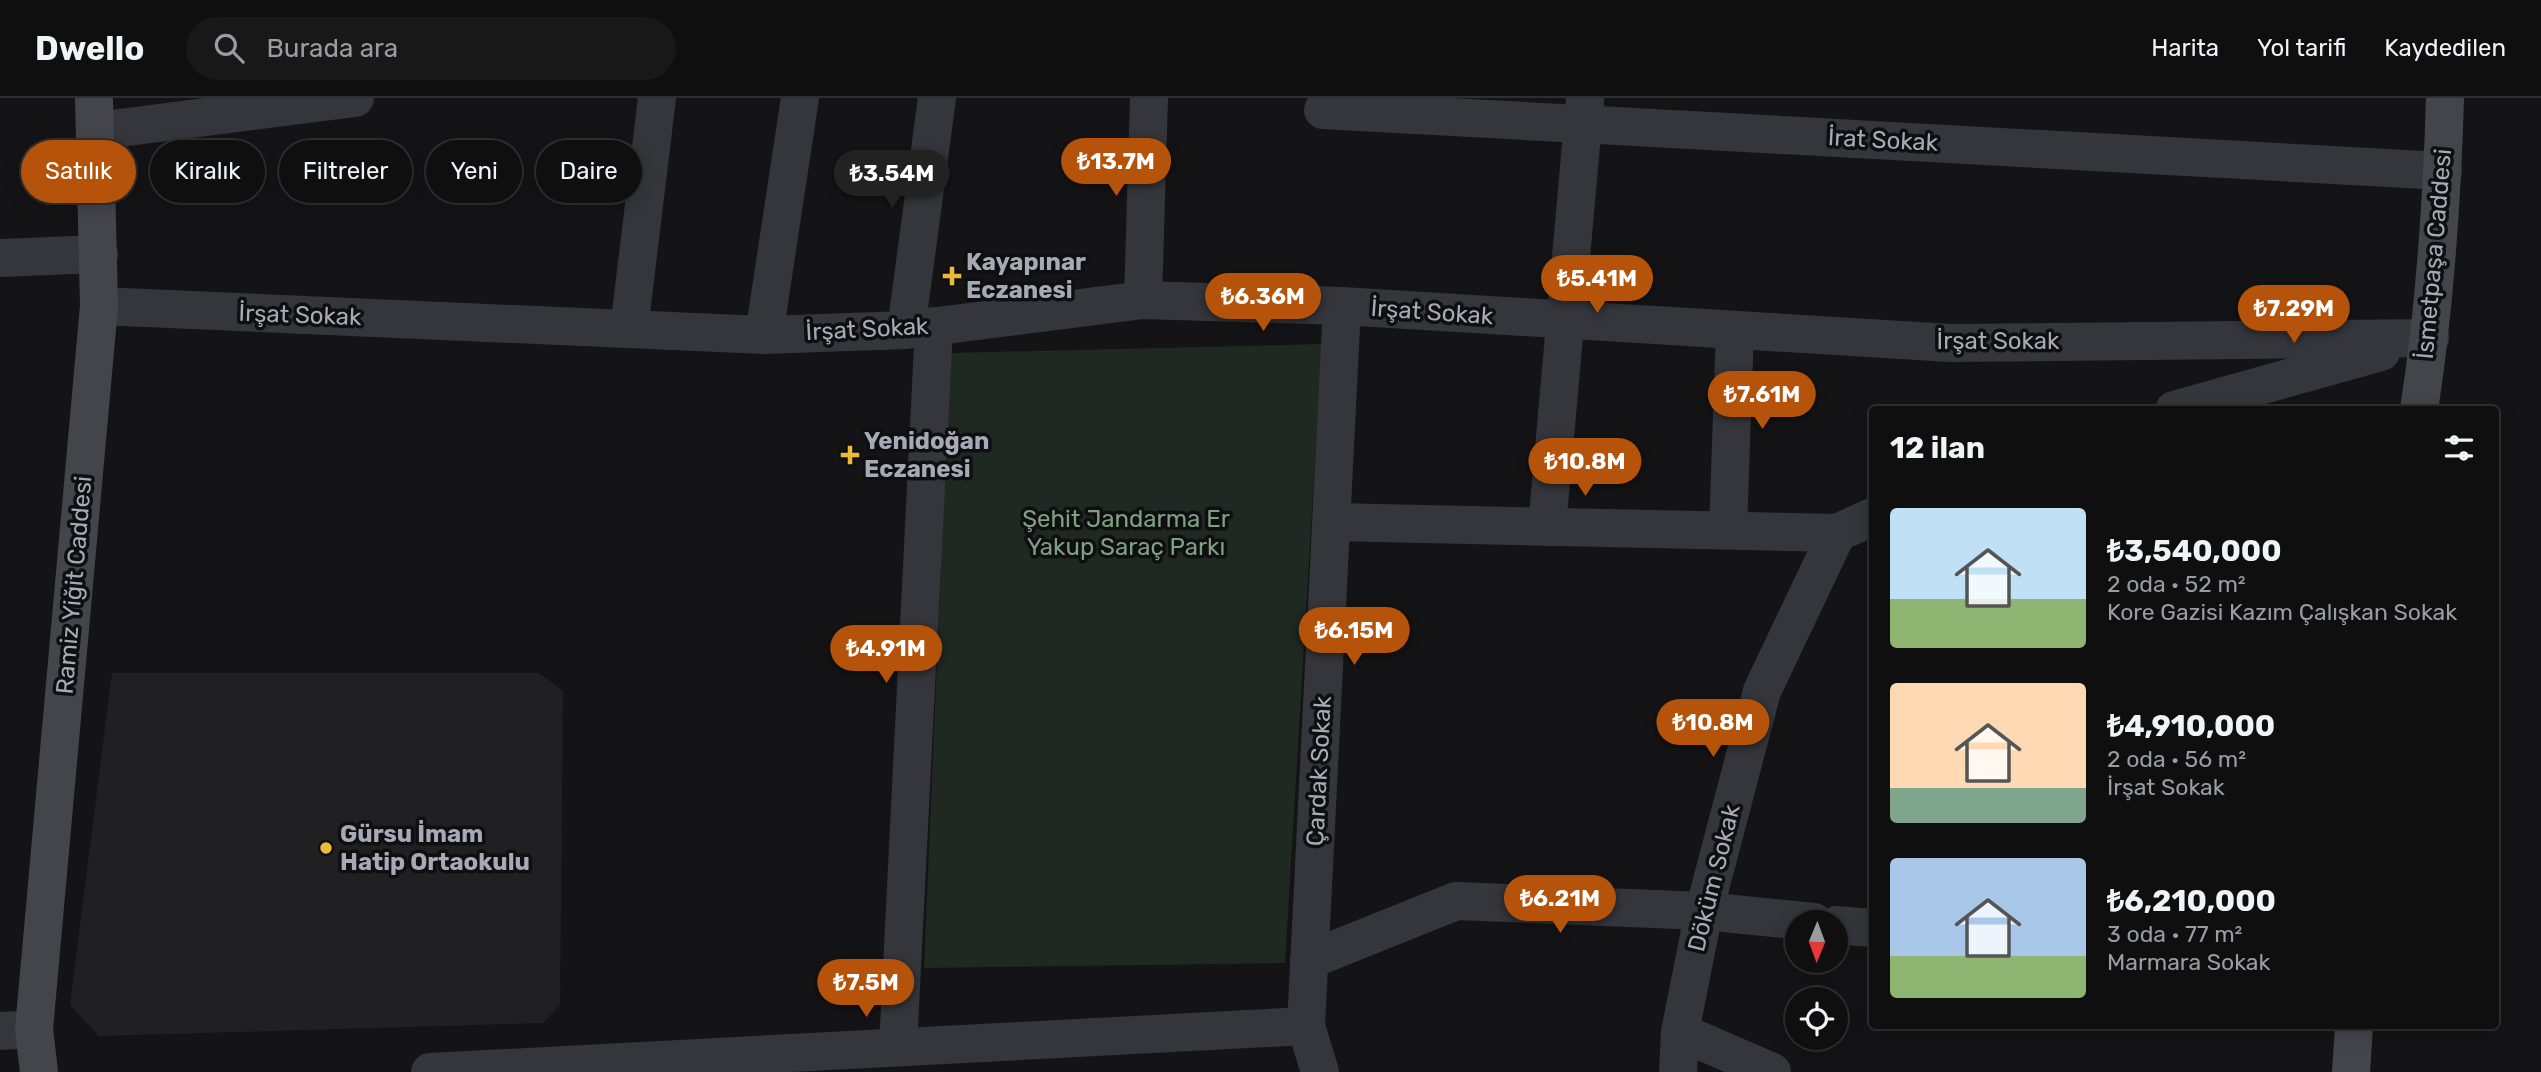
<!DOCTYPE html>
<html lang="tr">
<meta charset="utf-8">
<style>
:root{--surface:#0f0f10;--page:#181819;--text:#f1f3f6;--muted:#9b9c9f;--line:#2f2f30;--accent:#b45309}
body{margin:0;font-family:Rubik,sans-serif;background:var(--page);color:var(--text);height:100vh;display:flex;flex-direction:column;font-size:26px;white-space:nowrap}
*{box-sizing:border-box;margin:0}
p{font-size:23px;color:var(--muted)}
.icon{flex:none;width:38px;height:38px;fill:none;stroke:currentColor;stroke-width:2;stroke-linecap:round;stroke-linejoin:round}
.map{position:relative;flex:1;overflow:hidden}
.sheet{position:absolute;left:1869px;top:308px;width:630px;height:623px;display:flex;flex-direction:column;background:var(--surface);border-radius:7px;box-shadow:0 4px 18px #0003,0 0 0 2px var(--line)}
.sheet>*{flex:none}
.guide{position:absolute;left:21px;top:42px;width:665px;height:63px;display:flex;gap:14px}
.needle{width:46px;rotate:181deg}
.fabs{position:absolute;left:1785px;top:812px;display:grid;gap:14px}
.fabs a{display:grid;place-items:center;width:63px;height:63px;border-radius:50%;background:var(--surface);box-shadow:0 4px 18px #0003,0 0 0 2px var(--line);font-size:35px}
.price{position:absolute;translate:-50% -60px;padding:0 16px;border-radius:24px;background:var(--accent);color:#fff;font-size:23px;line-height:46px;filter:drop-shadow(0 2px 4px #0008)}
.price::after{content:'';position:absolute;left:50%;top:42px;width:21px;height:16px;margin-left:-10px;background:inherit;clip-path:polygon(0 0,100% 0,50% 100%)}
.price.selected{background:#222;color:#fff}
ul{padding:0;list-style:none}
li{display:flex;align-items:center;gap:21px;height:175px;padding:0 21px}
li span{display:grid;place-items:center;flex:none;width:196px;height:140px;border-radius:7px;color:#555}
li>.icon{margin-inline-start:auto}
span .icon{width:84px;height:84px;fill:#fffc;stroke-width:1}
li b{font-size:30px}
h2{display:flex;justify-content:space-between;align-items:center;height:84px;padding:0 21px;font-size:30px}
.chip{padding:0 24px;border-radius:32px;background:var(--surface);box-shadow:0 4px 18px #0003,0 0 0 2px var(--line);font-size:24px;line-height:63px}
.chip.selected{background:var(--accent);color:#fff}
header{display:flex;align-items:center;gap:42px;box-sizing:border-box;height:98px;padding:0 35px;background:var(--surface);border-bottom:2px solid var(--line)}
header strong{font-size:33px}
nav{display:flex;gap:38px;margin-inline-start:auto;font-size:24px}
.search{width:490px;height:63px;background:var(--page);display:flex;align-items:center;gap:18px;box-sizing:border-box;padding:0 24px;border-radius:38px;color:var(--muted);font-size:26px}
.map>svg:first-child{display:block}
</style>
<header>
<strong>Dwello</strong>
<div class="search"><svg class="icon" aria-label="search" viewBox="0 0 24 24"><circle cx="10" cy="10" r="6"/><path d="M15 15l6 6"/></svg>Burada ara</div>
<nav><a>Harita</a><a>Yol tarifi</a><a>Kaydedilen</a></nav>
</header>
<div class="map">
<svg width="2541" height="974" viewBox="0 0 2541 974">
<rect width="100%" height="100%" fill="#141416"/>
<path fill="#202023" d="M 112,575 L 539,575 L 563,593 L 560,907 L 543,925 L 99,938 L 70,907 Z"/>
<path fill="#202822" d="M 1322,246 L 1285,865 L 924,870 L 950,255 Z"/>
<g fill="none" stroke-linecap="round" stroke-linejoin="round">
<g stroke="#35363b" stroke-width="38">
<path d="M 1323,12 L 2443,73"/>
<path d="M 96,33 L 355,0"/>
<path d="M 0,160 L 99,156"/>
<path d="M 1143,202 L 1149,0"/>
<path d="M 99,208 L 764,237 L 906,232 L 1143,202 L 1342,208 L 1951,245 L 2430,240"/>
<path d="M 629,231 L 657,0"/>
<path d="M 906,232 L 937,0"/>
<path d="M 764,237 L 800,0"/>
<path d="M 2174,312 L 2381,254"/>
<path d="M 1332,424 L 1837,435"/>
<path d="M 1547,429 L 1585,2"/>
<path d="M 1728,432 L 1735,232"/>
<path d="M 1836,827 L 1872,830"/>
<path d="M 1309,862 L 1456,803 L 1704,813 L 1814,824"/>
<path d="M 0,933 L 34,931"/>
<path d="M 1680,934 L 1772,974"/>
<path d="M 898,949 L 934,228"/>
<path d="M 430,974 L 1306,928"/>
<path d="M 1320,974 L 1306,928 L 1342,208"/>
<path d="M 1678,974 L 1680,934 L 1704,813 L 1762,593 L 1837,435 L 1872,419"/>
</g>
<g stroke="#43454a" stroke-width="38">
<path d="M 2419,312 C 2435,208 2442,104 2445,0"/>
<path d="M 39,974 L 34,931 L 99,208 L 94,0"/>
<path d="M 2351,974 L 2354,928"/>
</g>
</g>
<g fill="#eaba38" stroke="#0f0f11" stroke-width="2.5">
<path d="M948.5 167.5h7v7h7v7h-7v7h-7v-7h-7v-7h7z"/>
<path d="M846.5 346.5h7v7h7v7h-7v7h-7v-7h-7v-7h7z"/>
<circle cx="326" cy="750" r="7"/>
</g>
<g text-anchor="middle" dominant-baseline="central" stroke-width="7" stroke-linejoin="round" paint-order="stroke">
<g font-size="24" fill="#a6aab5" stroke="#0f0f11">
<text transform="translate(1883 42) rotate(3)">İrat Sokak</text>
<text transform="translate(2434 156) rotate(-85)">İsmetpaşa Caddesi</text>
<text transform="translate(1432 214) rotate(4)">İrşat Sokak</text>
<text transform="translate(300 217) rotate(2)">İrşat Sokak</text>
<text transform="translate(867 231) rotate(-3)">İrşat Sokak</text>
<text x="1998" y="243">İrşat Sokak</text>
<text transform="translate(74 487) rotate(-85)">Ramiz Yiğit Caddesi</text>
<text transform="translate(1319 673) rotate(-87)">Çardak Sokak</text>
<text transform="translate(1714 780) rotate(-76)">Döküm Sokak</text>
</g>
<g font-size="24" font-weight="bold" fill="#a6aab5" stroke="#0f0f11" text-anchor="start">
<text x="966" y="164">Kayapınar<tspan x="966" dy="28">Eczanesi</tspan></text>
<text x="864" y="343">Yenidoğan<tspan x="864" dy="28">Eczanesi</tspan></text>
<text x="340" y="736">Gürsu İmam<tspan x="340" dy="28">Hatip Ortaokulu</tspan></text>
</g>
<g font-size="24" fill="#7ea082" stroke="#0f0f11">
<text x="1126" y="421">Şehit Jandarma Er<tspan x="1126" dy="28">Yakup Saraç Parkı</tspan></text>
</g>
</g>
</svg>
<div class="fabs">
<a><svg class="needle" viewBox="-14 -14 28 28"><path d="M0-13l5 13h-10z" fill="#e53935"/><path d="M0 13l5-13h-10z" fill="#9b9c9f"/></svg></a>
<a><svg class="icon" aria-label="locate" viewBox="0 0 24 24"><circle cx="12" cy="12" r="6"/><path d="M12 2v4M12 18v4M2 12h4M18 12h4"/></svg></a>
</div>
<b class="price" style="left:1116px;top:100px">₺13.7M</b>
<b class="price selected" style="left:892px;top:112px">₺3.54M</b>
<b class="price" style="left:1597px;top:217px">₺5.41M</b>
<b class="price" style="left:1263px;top:235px">₺6.36M</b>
<b class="price" style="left:2294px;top:247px">₺7.29M</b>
<b class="price" style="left:1762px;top:333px">₺7.61M</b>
<b class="price" style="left:1585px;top:400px">₺10.8M</b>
<b class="price" style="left:1354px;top:569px">₺6.15M</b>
<b class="price" style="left:886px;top:587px">₺4.91M</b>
<b class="price" style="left:1713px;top:661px">₺10.8M</b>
<b class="price" style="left:1560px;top:837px">₺6.21M</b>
<b class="price" style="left:866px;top:921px">₺7.5M</b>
<div class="guide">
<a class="chip selected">Satılık</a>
<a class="chip">Kiralık</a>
<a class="chip">Filtreler</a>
<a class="chip">Yeni</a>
<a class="chip">Daire</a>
</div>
<section class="sheet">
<h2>12 ilan<svg class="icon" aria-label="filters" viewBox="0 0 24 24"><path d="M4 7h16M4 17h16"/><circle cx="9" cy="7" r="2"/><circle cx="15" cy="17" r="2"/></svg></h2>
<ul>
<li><span style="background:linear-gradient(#bfe0f5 65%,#8fb573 0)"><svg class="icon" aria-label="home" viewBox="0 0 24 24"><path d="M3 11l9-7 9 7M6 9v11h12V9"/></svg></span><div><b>₺3,540,000</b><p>2 oda · 52 m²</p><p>Kore Gazisi Kazım Çalışkan Sokak</p></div></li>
<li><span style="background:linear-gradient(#ffd9b3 75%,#7fa58c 0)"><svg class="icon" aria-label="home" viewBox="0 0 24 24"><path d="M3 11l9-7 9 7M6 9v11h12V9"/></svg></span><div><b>₺4,910,000</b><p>2 oda · 56 m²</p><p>İrşat Sokak</p></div></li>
<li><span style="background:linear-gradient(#a9c7e8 70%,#8fb573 0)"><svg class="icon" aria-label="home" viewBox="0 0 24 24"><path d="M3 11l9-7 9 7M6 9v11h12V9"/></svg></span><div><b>₺6,210,000</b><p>3 oda · 77 m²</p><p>Marmara Sokak</p></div></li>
</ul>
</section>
</div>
